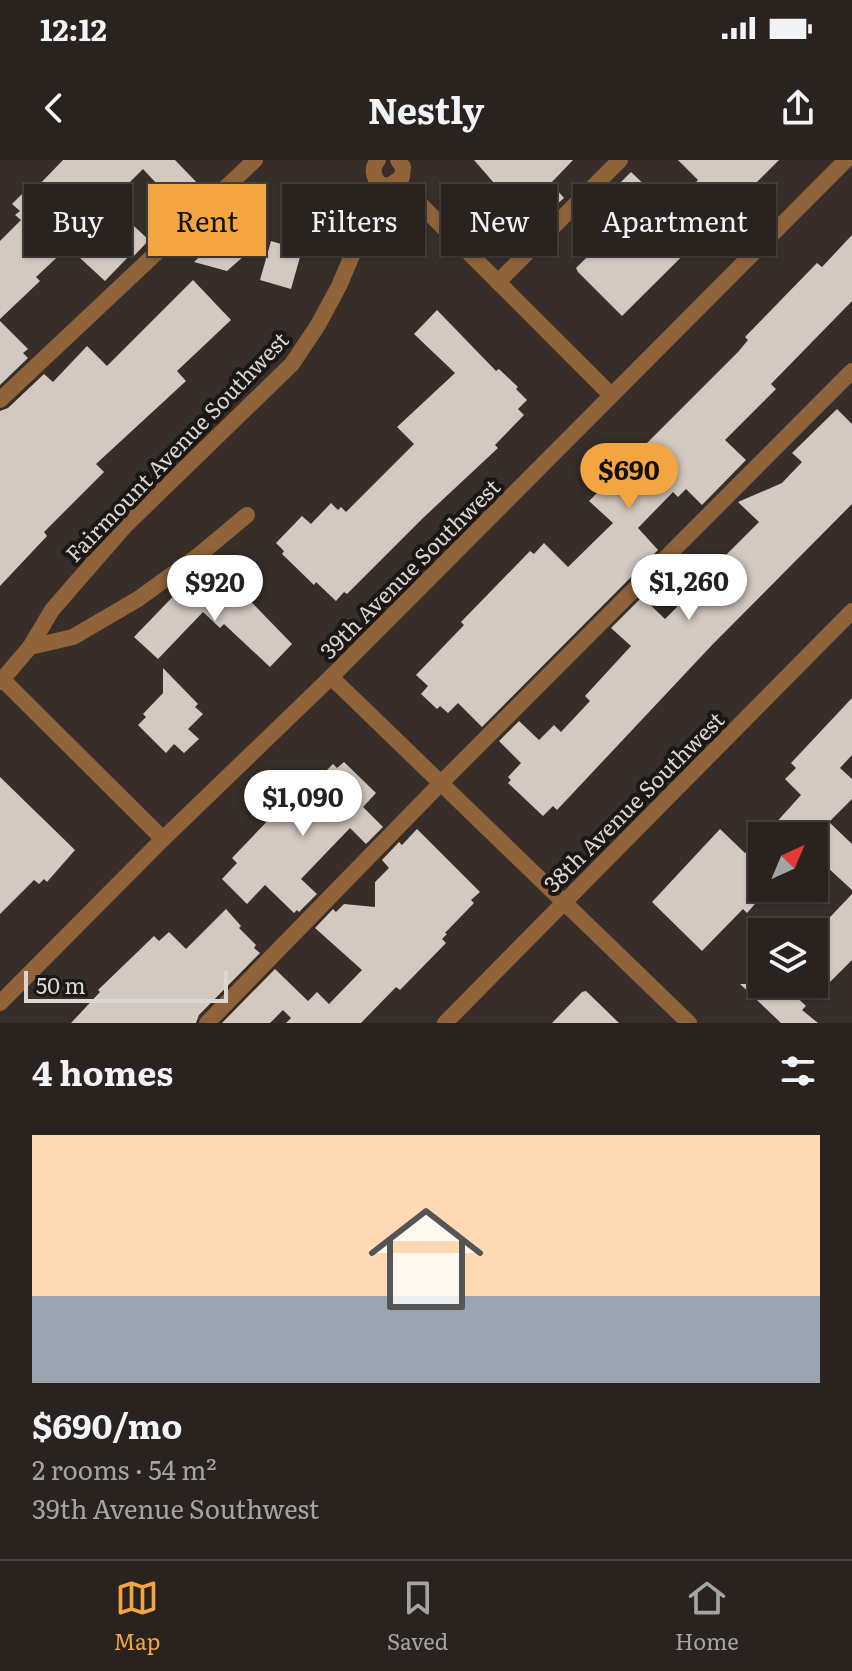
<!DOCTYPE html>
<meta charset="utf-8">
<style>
:root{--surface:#29221f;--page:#312a28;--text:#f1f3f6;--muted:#a5a4a4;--line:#453f3d;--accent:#f2a541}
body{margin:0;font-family:Literata,serif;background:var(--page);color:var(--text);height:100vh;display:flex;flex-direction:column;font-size:30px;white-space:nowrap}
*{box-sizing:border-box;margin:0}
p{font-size:26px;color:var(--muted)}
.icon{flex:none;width:44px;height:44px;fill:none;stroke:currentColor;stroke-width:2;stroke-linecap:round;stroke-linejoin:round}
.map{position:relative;height:863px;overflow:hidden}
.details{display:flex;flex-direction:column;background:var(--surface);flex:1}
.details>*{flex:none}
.top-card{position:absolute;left:24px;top:24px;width:804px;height:72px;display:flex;gap:16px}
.needle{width:52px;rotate:44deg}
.fabs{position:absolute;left:748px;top:662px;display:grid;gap:16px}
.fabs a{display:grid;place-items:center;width:80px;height:80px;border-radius:0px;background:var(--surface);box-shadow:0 2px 6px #0004,0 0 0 2px var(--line);font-size:40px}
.scale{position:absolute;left:24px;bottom:20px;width:204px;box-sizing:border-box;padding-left:8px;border:4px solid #dbd6d2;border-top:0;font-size:22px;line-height:28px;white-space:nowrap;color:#dbd6d2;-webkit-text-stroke:6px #1b1715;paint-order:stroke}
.price{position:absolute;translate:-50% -68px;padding:0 18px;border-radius:28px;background:#fff;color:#222;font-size:26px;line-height:52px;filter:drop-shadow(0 2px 4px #0008)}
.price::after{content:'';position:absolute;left:50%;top:48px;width:24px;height:18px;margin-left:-12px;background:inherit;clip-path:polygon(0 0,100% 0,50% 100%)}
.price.selected{background:var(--accent);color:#111}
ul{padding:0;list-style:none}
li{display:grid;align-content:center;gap:16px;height:424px;padding:0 32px}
li span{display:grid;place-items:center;height:248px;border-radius:0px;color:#555}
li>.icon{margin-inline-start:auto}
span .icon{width:144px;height:144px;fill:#fffc;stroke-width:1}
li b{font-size:34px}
h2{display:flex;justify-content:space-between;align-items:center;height:96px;padding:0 32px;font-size:34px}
.pill{padding:0 28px;border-radius:0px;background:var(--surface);box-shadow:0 2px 6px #0004,0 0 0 2px var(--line);font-size:28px;line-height:72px}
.pill.selected{background:var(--accent);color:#111}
.status{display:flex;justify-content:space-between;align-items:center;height:56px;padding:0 40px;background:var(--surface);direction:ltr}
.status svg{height:22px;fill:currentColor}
header{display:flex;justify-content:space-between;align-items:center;height:104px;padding:0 32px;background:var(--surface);font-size:36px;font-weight:700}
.dock{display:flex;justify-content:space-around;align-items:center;height:112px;border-top:2px solid var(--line);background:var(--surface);font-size:22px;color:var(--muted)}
.dock a{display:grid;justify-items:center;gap:4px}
.dock .selected{color:var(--accent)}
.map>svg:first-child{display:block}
</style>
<div class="status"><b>12:12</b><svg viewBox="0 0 49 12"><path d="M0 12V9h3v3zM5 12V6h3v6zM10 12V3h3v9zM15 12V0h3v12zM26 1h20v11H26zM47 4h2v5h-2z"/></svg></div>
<header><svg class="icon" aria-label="back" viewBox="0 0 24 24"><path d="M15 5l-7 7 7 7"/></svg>Nestly<svg class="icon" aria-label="share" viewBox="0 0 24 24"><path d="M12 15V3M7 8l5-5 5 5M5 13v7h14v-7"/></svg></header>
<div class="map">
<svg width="852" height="863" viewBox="0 0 852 863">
<rect width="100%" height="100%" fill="#372e29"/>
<g fill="#d4c9c1">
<path d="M 63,0 L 175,0 L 204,30 L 182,51 L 143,9 L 109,43 L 149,80 L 132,98 L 129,96 L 105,121 L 68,87 L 36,117 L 40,121 L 0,159 L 0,81 L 21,60 L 15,55 L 20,51 L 12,44 L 31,25 L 35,29 Z"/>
<path d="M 474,0 L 573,0 L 551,23 L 564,38 L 532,67 Z"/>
<path d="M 678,0 L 779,0 L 622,156 L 578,112 L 576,108 L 593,91 L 577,75 L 618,33 L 614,29 L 631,12 L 670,49 L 698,20 Z"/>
<path d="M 231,67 L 253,88 L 227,111 L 194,102 Z"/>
<path d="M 852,75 L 852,141 L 771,224 L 776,229 L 725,280 L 746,300 L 702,345 L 686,329 L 678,337 L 673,332 L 638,368 L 658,390 L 482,567 L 458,543 L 448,553 L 440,546 L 437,549 L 421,534 L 428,526 L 416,515 L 464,465 L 461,462 L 530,391 L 534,394 L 544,383 L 568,407 L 613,363 L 589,341 L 738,192 L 748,180 L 745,177 L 814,106 L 817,103 L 822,107 Z"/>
<path d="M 271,81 L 302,90 L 291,129 L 260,120 Z"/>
<path d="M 193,120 L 231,160 L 177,211 L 186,221 L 96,304 L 104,312 L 44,372 L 47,376 L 0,426 L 0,251 L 8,248 L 44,214 L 53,222 L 87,186 L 107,206 Z"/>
<path d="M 437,150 L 496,211 L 499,209 L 518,227 L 516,229 L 527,240 L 518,249 L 524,255 L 495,285 L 498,288 L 423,358 L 347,434 L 344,432 L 336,441 L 316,422 L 314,425 L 282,394 L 284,391 L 276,383 L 302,356 L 311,364 L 331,343 L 338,350 L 341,347 L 346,352 L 414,284 L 397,267 L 455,213 L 414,174 Z"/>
<path d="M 0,161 L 28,189 L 23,193 L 28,198 L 0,225 Z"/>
<path d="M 837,249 L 852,264 L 852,344 L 712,485 L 557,650 L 553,646 L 543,656 L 508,623 L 511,620 L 508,617 L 521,603 L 499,581 L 519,561 L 539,580 L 554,565 L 561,572 L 590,541 L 585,536 L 631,486 L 611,468 L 642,437 L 665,459 L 681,443 L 686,448 L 730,405 L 723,398 L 759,362 L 738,342 L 782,323 L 802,302 L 792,293 Z"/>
<path d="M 230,420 L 292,484 L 270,507 L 224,464 L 220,468 L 203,452 L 158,499 L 134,477 L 185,424 L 206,445 Z"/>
<path d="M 163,508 L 198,544 L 195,547 L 203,554 L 188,569 L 199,579 L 184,593 L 174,584 L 166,593 L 138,565 L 146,557 L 143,554 L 163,533 Z"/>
<path d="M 852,538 L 852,595 L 840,608 L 852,619 L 852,639 L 829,662 L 852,684 L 852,730 L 814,695 L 814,676 L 764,676 L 801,635 L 785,619 L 796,608 L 791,603 Z"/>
<path d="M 344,602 L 376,633 L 363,647 L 383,667 L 366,684 L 350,668 L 301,719 L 317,734 L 299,752 L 297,750 L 294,753 L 265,725 L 247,744 L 222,719 L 237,703 L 232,698 L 298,629 L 303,634 L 333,604 L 337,608 Z"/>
<path d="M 0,617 L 75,690 L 47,722 L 44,719 L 39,724 L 34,720 L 0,754 Z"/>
<path d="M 417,669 L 480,732 L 471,740 L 474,743 L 445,773 L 447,774 L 442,779 L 446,783 L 400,830 L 396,827 L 361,863 L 286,863 L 291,858 L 283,850 L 270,863 L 222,863 L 275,809 L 308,841 L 317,832 L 329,844 L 362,810 L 315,768 L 333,749 L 336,752 L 344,744 L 375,747 L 375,722 L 389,708 L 382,700 L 399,682 L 402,685 Z"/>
<path d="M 720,669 L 745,693 L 762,676 L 762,736 L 747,753 L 743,749 L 702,791 L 652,742 Z"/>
<path d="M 852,734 L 852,800 L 814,838 L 814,774 Z"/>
<path d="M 226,749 L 241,766 L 239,768 L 256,785 L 254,788 L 260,793 L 199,855 L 196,863 L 71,863 L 100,832 L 98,830 L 154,776 L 159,781 L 169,772 L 186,789 Z"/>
<path d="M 740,824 L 783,824 L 806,846 L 802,850 L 818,863 L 781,863 Z"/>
<path d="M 586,831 L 619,863 L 552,863 L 582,832 Z"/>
</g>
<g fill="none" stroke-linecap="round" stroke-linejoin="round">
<g stroke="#90633a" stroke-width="16">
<path d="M 498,122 L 620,0"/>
<path d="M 0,240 L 255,0"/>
<path d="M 30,487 L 73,477 L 138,439 L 199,395 L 247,355"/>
<path d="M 207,863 L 441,623 L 852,211"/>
</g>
<g stroke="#90633a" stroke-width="16">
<path d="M 378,0 C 371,8 373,17 380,24 L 389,26 L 402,17 L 403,7 L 398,0"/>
<path d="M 398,22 L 611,235"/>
<path d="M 0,517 L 163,679"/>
<path d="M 331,517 L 689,863"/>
<path d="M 0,522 L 30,487 L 52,450 L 125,366 L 292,204 L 318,165 L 339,126 L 382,25"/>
<path d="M 0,843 L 163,679 L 331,517 L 846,0"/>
<path d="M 445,863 L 852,451"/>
</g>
</g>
<g text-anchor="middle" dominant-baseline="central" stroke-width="8" stroke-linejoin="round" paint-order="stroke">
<g font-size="22" fill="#dbd6d2" stroke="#1b1715">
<text transform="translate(176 286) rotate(-46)">Fairmount Avenue Southwest</text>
<text transform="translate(409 408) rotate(-45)">39th Avenue Southwest</text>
<text transform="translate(633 641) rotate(-45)">38th Avenue Southwest</text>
</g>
</g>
</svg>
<div class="fabs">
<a><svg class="needle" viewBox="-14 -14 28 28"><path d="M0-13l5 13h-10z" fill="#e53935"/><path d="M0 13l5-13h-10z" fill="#a5a4a4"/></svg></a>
<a><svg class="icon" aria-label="layers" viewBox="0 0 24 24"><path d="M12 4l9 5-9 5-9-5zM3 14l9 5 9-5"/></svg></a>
</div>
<div class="scale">50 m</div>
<b class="price selected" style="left:629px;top:351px">$690</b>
<b class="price" style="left:689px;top:462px">$1,260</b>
<b class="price" style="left:215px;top:463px">$920</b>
<b class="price" style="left:303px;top:678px">$1,090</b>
<div class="top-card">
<a class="pill">Buy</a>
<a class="pill selected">Rent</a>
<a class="pill">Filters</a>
<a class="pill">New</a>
<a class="pill">Apartment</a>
</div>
</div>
<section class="details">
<h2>4 homes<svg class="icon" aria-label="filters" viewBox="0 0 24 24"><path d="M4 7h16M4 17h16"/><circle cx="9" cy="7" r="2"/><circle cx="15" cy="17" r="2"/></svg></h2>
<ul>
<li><span style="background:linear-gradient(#ffd9b3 65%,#9aa5b1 0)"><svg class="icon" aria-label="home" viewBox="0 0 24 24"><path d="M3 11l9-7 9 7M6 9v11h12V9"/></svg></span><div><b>$690/mo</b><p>2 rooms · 54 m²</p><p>39th Avenue Southwest</p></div></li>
</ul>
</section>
<nav class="dock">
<a class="selected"><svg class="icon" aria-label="map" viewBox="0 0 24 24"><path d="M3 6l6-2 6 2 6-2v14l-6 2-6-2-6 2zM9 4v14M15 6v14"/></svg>Map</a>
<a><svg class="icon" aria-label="saved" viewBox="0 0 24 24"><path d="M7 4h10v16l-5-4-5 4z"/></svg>Saved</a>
<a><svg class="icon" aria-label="home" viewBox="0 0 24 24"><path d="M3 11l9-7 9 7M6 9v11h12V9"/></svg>Home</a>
</nav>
